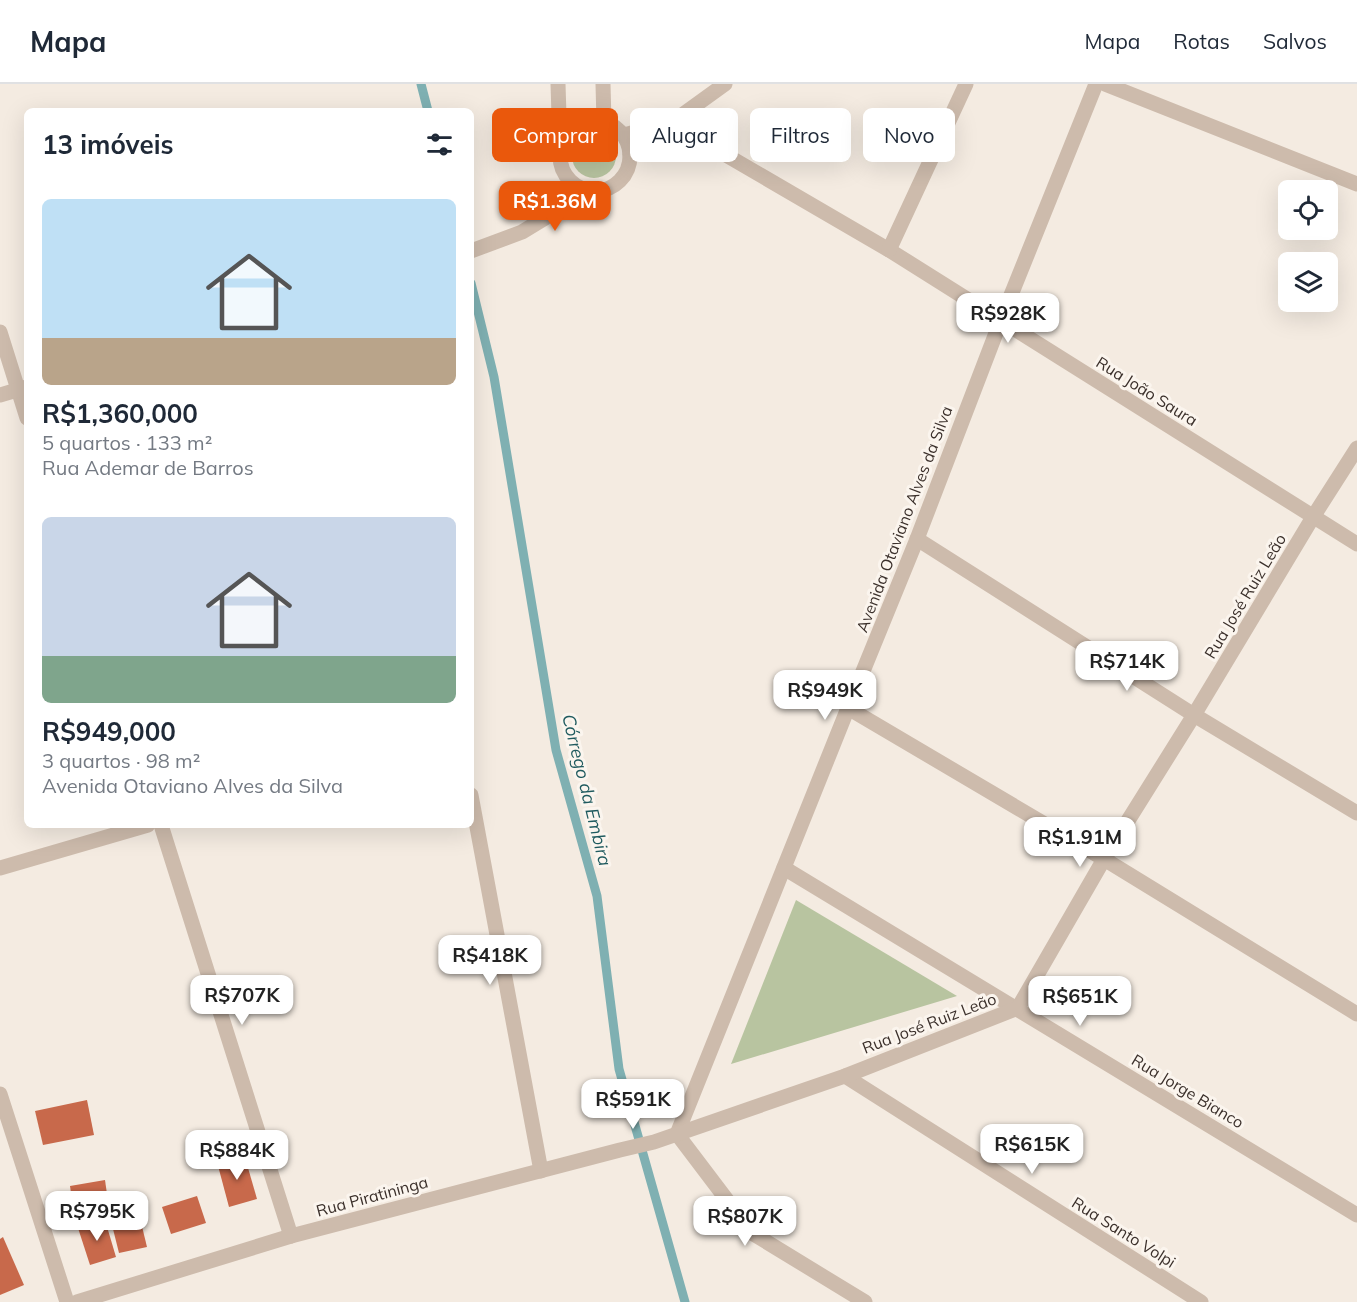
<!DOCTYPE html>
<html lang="pt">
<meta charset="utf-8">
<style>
:root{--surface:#fff;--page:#f6f6f7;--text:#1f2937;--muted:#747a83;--line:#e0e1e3;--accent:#ea580c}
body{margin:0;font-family:Mulish,sans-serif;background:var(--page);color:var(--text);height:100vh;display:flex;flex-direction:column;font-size:22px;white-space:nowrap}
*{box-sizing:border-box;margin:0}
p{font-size:20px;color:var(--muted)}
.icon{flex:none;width:33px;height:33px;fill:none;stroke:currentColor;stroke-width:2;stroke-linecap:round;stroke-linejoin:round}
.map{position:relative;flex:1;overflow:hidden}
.drawer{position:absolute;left:24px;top:24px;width:450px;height:720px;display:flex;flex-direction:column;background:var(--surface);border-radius:9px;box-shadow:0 6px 24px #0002}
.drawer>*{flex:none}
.hud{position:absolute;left:492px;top:24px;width:570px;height:54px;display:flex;gap:12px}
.controls{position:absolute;left:1278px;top:96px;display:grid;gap:12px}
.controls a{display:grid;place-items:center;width:60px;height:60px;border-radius:9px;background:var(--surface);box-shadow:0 6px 24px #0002;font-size:30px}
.price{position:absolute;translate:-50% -51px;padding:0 14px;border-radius:12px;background:#fff;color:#222;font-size:20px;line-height:39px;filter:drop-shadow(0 2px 3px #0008)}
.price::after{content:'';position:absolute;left:50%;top:36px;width:18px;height:14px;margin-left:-9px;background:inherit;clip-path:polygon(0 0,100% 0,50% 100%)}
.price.active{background:var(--accent);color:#fff}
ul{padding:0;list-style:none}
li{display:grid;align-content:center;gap:12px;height:318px;padding:0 18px}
li span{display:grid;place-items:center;height:186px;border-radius:9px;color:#555}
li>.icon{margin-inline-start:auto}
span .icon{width:108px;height:108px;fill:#fffc;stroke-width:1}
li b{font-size:26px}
h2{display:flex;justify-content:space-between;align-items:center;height:72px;padding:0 18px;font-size:26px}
.pill{padding:0 21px;border-radius:9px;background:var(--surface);box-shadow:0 6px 24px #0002;font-size:21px;line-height:54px}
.pill.active{background:var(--accent);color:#fff}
header{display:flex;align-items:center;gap:36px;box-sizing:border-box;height:84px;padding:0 30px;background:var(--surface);border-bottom:2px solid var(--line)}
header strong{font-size:28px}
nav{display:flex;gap:33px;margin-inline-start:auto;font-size:21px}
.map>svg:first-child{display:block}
</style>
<header>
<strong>Mapa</strong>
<nav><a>Mapa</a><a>Rotas</a><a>Salvos</a></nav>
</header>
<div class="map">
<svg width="1357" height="1218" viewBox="0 0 1357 1218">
<rect width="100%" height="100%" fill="#f4ebe1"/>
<g fill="#b8c4a0">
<circle cx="594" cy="72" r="22"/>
<path d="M 796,816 L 957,912 L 731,980 Z"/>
</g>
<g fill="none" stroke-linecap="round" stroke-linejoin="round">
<g stroke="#7fb0b2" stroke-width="9">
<path d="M 421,0 L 428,27"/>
<path d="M 471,199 L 494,293 L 556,666 L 597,812 L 619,985 L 685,1218"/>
</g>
</g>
<g fill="#c8694b">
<path d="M 87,1016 L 94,1051 L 43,1061 L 35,1027 Z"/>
<path d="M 244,1070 L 257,1115 L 229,1123 L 217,1078 Z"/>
<path d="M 105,1096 L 109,1124 L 74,1130 L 70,1102 Z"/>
<path d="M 197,1112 L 206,1139 L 171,1150 L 162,1123 Z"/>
<path d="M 138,1126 L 147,1163 L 119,1169 L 110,1133 Z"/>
<path d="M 105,1136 L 116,1173 L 90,1181 L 78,1144 Z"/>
<path d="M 3,1153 L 24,1201 L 0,1211 L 0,1155 Z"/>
</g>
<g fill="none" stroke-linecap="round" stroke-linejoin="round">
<g stroke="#cdbbac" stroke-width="15">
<path d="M 558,0 L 560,63"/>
<path d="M 603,0 L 604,38"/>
<path d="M 1105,0 L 1357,100"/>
<circle cx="595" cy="72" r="35"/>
<path d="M 671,39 L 889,166 L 1357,460"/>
<path d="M 624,51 L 665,40"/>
<path d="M 630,71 L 671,39 L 725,0"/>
<path d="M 889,166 L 966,0"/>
<path d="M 471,167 L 522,148 L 545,134 L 579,104"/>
<path d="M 0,248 L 27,334"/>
<path d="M 0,311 L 27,303"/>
<path d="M 917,455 L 1194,631 L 1357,729"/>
<path d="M 848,624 L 1104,775 L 1357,930"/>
<path d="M 471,711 L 541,1087"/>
<path d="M 161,741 L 291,1152"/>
<path d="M 0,784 L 148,741"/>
<path d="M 784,784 L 1357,1131"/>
<path d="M 845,992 L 1201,1218"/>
<path d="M 0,1010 L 67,1218"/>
<path d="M 677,1050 L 848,624 L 917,455 L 1001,236 L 1096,0"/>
<path d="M 677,1050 L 752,1149 L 865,1218"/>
<path d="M 77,1218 L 291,1152 L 620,1066 L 654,1058 L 845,992 L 1018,924 L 1104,775 L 1194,631 L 1313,433 L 1357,364"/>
</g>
</g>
<g text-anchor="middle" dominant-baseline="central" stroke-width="6" stroke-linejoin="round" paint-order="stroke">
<g font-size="16" fill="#3b302b" stroke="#fbf5ee">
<text transform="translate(1147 307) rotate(32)">Rua João Saura</text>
<text transform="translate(904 435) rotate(-69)">Avenida Otaviano Alves da Silva</text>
<text transform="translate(1245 512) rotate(-59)">Rua José Ruiz Leão</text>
<text transform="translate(929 939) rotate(-21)">Rua José Ruiz Leão</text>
<text transform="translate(1188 1007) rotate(31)">Rua Jorge Bianco</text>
<text transform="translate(372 1112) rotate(-15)">Rua Piratininga</text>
<text transform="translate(1124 1148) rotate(32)">Rua Santo Volpi</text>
</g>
<g font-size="18" font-style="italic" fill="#1f5a5e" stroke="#fbf5ee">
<text transform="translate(587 706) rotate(76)">Córrego da Embira</text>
</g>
</g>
</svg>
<div class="controls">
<a><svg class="icon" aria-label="locate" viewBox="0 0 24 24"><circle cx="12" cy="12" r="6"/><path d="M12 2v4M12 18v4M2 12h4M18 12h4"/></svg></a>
<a><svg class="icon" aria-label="layers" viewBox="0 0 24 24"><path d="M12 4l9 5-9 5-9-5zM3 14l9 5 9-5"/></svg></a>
</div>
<b class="price active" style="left:555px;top:148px">R$1.36M</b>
<b class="price" style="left:1008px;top:260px">R$928K</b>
<b class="price" style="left:1127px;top:608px">R$714K</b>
<b class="price" style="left:825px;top:637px">R$949K</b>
<b class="price" style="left:1080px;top:784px">R$1.91M</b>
<b class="price" style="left:490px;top:902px">R$418K</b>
<b class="price" style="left:242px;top:942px">R$707K</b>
<b class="price" style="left:1080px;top:943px">R$651K</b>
<b class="price" style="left:633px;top:1046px">R$591K</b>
<b class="price" style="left:1032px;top:1091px">R$615K</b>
<b class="price" style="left:237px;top:1097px">R$884K</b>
<b class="price" style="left:97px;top:1158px">R$795K</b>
<b class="price" style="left:745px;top:1163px">R$807K</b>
<div class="hud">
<a class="pill active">Comprar</a>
<a class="pill">Alugar</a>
<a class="pill">Filtros</a>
<a class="pill">Novo</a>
</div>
<section class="drawer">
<h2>13 imóveis<svg class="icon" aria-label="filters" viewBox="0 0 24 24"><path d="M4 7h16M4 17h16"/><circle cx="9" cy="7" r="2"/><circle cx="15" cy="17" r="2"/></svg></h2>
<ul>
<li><span style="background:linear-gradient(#bfe0f5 75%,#b9a48a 0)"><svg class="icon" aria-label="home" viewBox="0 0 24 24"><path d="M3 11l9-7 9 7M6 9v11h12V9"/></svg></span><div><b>R$1,360,000</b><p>5 quartos · 133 m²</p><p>Rua Ademar de Barros</p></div></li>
<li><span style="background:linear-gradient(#c9d6e8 75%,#7fa58c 0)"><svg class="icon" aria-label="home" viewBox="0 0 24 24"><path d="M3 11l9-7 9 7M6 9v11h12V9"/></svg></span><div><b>R$949,000</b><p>3 quartos · 98 m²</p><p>Avenida Otaviano Alves da Silva</p></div></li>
</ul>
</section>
</div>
